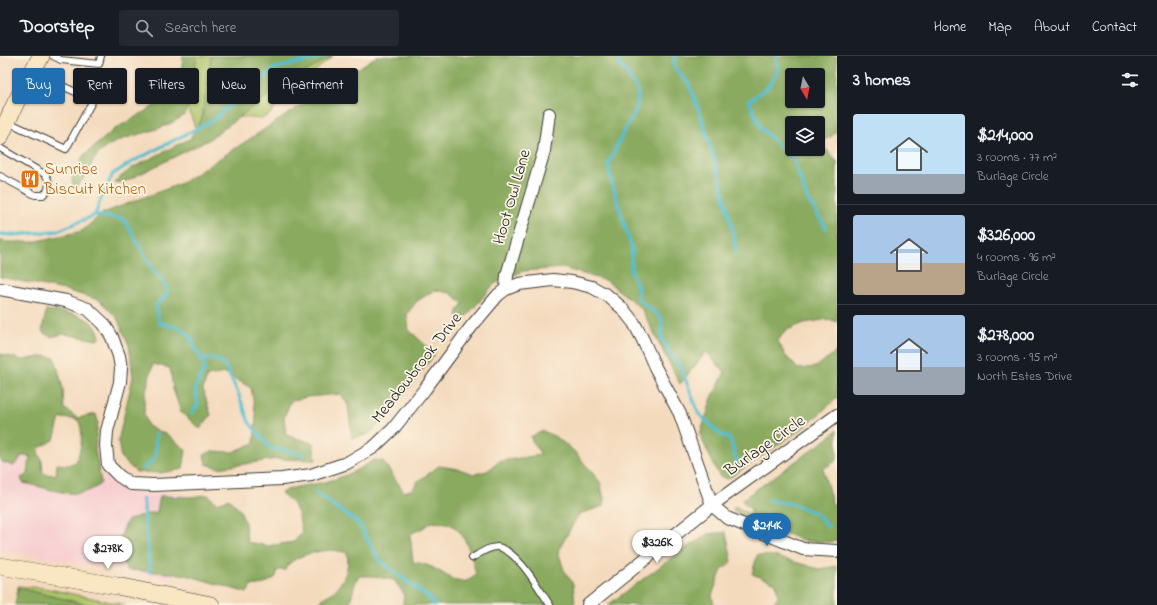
<!DOCTYPE html>
<meta charset="utf-8">
<style>
:root{--surface:#171b24;--page:#242831;--text:#f1f3f6;--muted:#9ea1a6;--line:#363941;--accent:#1f6fb2}
body{margin:0;font-family:"Indie Flower",sans-serif;background:var(--page);color:var(--text);height:100vh;display:flex;flex-direction:column;font-size:15px;white-space:nowrap}
*{box-sizing:border-box;margin:0}
p{font-size:13px;color:var(--muted)}
.icon{flex:none;width:22px;height:22px;fill:none;stroke:currentColor;stroke-width:2;stroke-linecap:round;stroke-linejoin:round}
.map{position:relative;flex:1;overflow:hidden}
.side{display:flex;flex-direction:column;background:var(--surface);width:320px}
.side>*{flex:none}
.guide{position:absolute;left:12px;top:12px;width:380px;height:36px;display:flex;gap:8px}
.needle{width:26px;rotate:170deg}
.buttons{position:absolute;left:785px;top:12px;display:grid;gap:8px}
.buttons a{display:grid;place-items:center;width:40px;height:40px;border-radius:4px;background:var(--surface);box-shadow:0 1px 3px #0004;font-size:20px}
.price{position:absolute;translate:-50% -34px;padding:0 9px;border-radius:14px;background:#fff;color:#222;font-size:13px;line-height:26px;filter:drop-shadow(0 1px 2px #0008)}
.price::after{content:'';position:absolute;left:50%;top:24px;width:12px;height:9px;margin-left:-6px;background:inherit;clip-path:polygon(0 0,100% 0,50% 100%)}
.price.active{background:var(--accent);color:#fff}
ul{padding:0;list-style:none}
li{display:flex;align-items:center;gap:12px;height:100px;padding:0 16px}
li+li{border-top:1px solid var(--line)}
li span{display:grid;place-items:center;flex:none;width:112px;height:80px;border-radius:4px;color:#555}
li>.icon{margin-inline-start:auto}
span .icon{width:48px;height:48px;fill:#fffc;stroke-width:1}
li b{font-size:17px}
h2{display:flex;justify-content:space-between;align-items:center;height:48px;padding:0 16px;font-size:17px}
.tag{padding:0 14px;border-radius:4px;background:var(--surface);box-shadow:0 1px 3px #0004;font-size:14px;line-height:36px}
.tag.active{background:var(--accent);color:#fff}
header{display:flex;align-items:center;gap:24px;box-sizing:border-box;height:56px;padding:0 20px;background:var(--surface);border-bottom:1px solid var(--line)}
header strong{font-size:19px}
nav{display:flex;gap:22px;margin-inline-start:auto;font-size:14px}
.search{width:280px;height:36px;background:var(--page);display:flex;align-items:center;gap:10px;box-sizing:border-box;padding:0 14px;border-radius:4px;color:var(--muted);font-size:15px}
main{display:flex;flex:1;min-height:0}
.map>svg:first-child{display:block}
</style>
<header>
<strong>Doorstep</strong>
<div class="search"><svg class="icon" aria-label="search" viewBox="0 0 24 24"><circle cx="10" cy="10" r="6"/><path d="M15 15l6 6"/></svg>Search here</div>
<nav><a>Home</a><a>Map</a><a>About</a><a>Contact</a></nav>
</header>
<main>
<div class="map">
<svg width="837" height="549" viewBox="0 0 837 549">
<rect width="100%" height="100%" fill="#fcf5e5"/>
<filter id="ink" filterUnits="userSpaceOnUse"><feTurbulence type="fractalNoise" baseFrequency=".025" numOctaves="2"/><feDisplacementMap in="SourceGraphic" scale="8" xChannelSelector="R" yChannelSelector="G"/><feConvolveMatrix kernelMatrix="1 2 1 2 8 2 1 2 1" color-interpolation-filters="sRGB"/></filter>
<filter id="wash" filterUnits="userSpaceOnUse"><feTurbulence type="fractalNoise" baseFrequency=".012" numOctaves="4" result="noise"/><feDisplacementMap in="SourceGraphic" scale="16" xChannelSelector="R" yChannelSelector="G"/><feGaussianBlur stdDeviation="0.9" result="paint"/><feColorMatrix in="noise" values="0 0 0 0 0 0 0 0 0 0 0 0 0 0 0 0 0 1.4 0 .05"/><feComposite in="paint" operator="in"/></filter>
<g filter="url(#wash)">
<rect width="100%" height="100%" fill="#f4dabd"/>
<path fill="#f7cfd1" d="M 0,382 L 29,388 L 23,420 L 106,420 L 115,429 L 126,436 L 141,439 L 182,436 L 172,523 L 0,494 Z"/>
<g fill="#aec56a" stroke="#657043">
<path d="M 194,0 L 333,0 L 288,38 L 270,58 L 261,63 L 241,61 L 216,65 L 196,74 L 187,49 Z"/>
<path d="M 18,530 L 44,532 L 125,549 L 42,549 L 44,538 L 18,532 Z"/>
</g>
<g fill="#8aaa5e" stroke="#53633d" fill-rule="evenodd">
<path d="M 182,0 L 197,0 L 189,46 L 185,59 C 177,64 168,69 160,72 C 141,79 121,81 105,92 C 89,102 89,123 75,131 L 73,130 L 72,123 L 83,100 L 115,73 L 151,52 L 169,35 L 179,21 L 183,5 Z"/>
<path d="M 211,0 L 332,0 L 274,35 L 208,84 L 122,127 L 114,126 L 132,112 L 191,82 L 202,62 Z"/>
<path d="M 377,0 L 837,0 L 837,74 L 832,80 L 823,84 L 818,83 L 818,67 L 792,67 L 792,93 L 805,93 L 805,98 L 826,93 L 837,106 L 837,266 L 829,263 L 804,267 L 785,275 L 778,285 L 785,299 L 798,313 L 816,311 L 837,295 L 837,342 L 807,369 L 728,423 L 719,420 L 700,379 L 712,342 L 725,316 L 706,296 L 680,328 L 641,252 L 607,225 L 563,212 L 523,215 L 494,228 L 461,267 L 457,257 L 463,247 L 450,237 L 435,234 L 417,245 L 407,258 L 409,274 L 435,298 L 382,366 L 367,379 L 352,382 L 348,349 L 341,338 L 307,341 L 291,345 L 284,361 L 286,379 L 313,387 L 316,404 L 276,403 L 219,412 L 206,408 L 204,399 L 212,395 L 233,396 L 254,387 L 256,361 L 251,332 L 225,317 L 207,320 L 203,334 L 211,359 L 200,373 L 181,356 L 173,333 L 170,312 L 153,308 L 145,339 L 144,358 L 148,370 L 169,380 L 186,394 L 183,413 L 161,417 L 136,416 L 121,402 L 118,385 L 133,321 L 129,289 L 117,262 L 99,244 L 65,234 L 0,221 L 0,184 L 5,186 L 33,186 L 82,175 L 103,157 L 182,127 ZM 792,19 L 818,19 L 818,45 L 792,45 Z"/>
<path d="M 46,254 C 65,257 97,258 100,282 L 97,284 L 64,278 L 51,281 L 42,276 Z"/>
<path d="M 0,298 L 23,304 L 45,300 L 55,302 L 63,333 L 64,352 L 77,362 L 96,358 L 98,366 L 95,393 L 101,427 C 79,448 49,431 23,427 L 21,422 L 28,418 L 30,400 L 21,400 L 18,406 L 13,410 L 0,405 ZM 60,362 L 74,363 L 79,365 C 84,378 81,394 76,406 L 68,409 L 57,408 L 56,419 L 43,418 L 42,405 L 38,396 L 39,392 L 54,384 Z"/>
<path d="M 837,374 L 837,404 L 823,413 L 832,447 L 837,451 L 837,485 L 828,486 L 804,485 L 741,459 L 733,454 L 735,450 L 749,458 L 752,455 L 743,446 L 743,443 L 827,383 Z"/>
<path d="M 543,375 L 556,381 L 574,395 L 600,426 L 604,443 L 604,450 L 579,458 L 558,495 L 564,514 L 573,528 L 575,546 L 572,549 L 403,549 L 404,538 L 394,524 L 371,520 L 359,520 L 355,528 L 349,549 L 322,549 L 320,547 C 325,538 328,541 334,535 C 344,526 350,511 347,497 C 332,491 303,496 290,507 C 288,508 286,512 285,514 L 277,514 L 276,521 L 264,528 L 251,530 L 247,537 L 183,518 L 127,514 L 116,491 L 127,465 L 139,460 L 157,456 L 160,440 L 190,441 L 208,439 L 217,447 L 229,443 L 240,454 L 245,467 L 247,486 L 267,490 L 294,486 L 302,477 C 298,455 298,451 281,437 C 292,430 307,430 320,427 C 340,423 357,415 374,404 L 383,405 L 404,436 L 413,433 L 417,426 L 439,410 L 459,413 L 473,418 L 487,415 L 500,405 L 541,399 L 530,381 ZM 431,466 C 436,467 443,466 447,467 C 466,473 472,502 476,519 C 458,535 449,518 431,511 C 426,508 419,507 413,506 L 410,478 L 423,472 Z"/>
<path d="M 726,476 L 732,505 L 721,516 L 712,539 L 714,549 L 608,549 L 681,495 L 709,478 Z"/>
<path d="M 757,499 L 774,500 L 819,513 L 837,510 L 837,549 L 772,549 L 778,540 L 776,527 L 752,518 Z"/>
<path d="M 18,532 L 89,549 L 15,549 Z"/>
</g>
<g fill="none" stroke-linecap="round" stroke-linejoin="round">
<g stroke="#53becf" stroke-width="3.5">
<path d="M 619,0 L 619,8 L 626,16 L 638,35 L 637,52 L 623,77 L 608,109 L 613,131 L 632,193 L 631,216 L 638,231 L 638,243 L 662,262 L 662,283 L 671,299 L 681,312 L 699,358 L 720,378 L 730,383 L 737,406"/>
<path d="M 675,0 L 674,11 L 689,28 L 701,60 L 721,126 L 733,175 L 736,196"/>
<path d="M 776,0 L 779,14 L 768,31 L 749,45 L 761,72 L 794,104 L 807,142 L 826,172"/>
<path d="M 95,159 L 124,163 L 152,212 L 165,228 L 167,234 L 166,240 L 156,249 L 159,267 L 180,272 L 191,281 L 196,294 L 202,303 L 205,312 L 195,333 L 198,349 L 192,357"/>
<path d="M 0,178 L 13,179 L 57,175 L 95,159 L 102,140 L 113,118 L 132,106 L 215,63 L 236,43 L 276,12 L 327,0"/>
<path d="M 202,303 L 216,303 L 225,310 L 238,337 L 249,366 L 270,392 L 303,398"/>
<path d="M 144,413 C 146,408 153,406 155,401 C 158,393 153,387 157,378"/>
<path d="M 315,436 L 358,467 L 380,505 L 428,541 L 435,549"/>
<path d="M 143,443 L 150,516"/>
<path d="M 768,444 L 793,448 L 817,458 L 828,471"/>
</g>
</g>
</g>
<g filter="url(#ink)">
<g fill="none" stroke-linecap="round" stroke-linejoin="round">
<g stroke="#3c3834" stroke-width="8">
<g id="lane">
<path d="M 53,0 L 61,4 L 99,8 L 101,0"/>
<path d="M 8,66 L 66,93 L 93,44 L 34,17"/>
<path d="M 0,92 L 46,119 L 49,126 L 48,134 L 43,139 L 35,139 L 0,120"/>
<path d="M 472,502 C 479,498 489,490 498,491 C 518,495 539,533 550,549"/>
</g>
</g>
<g stroke="#3c3834" stroke-width="14">
<g id="street">
<path d="M 0,233 L 66,245 L 88,253 L 104,268 L 112,281 L 119,300 L 121,312 L 120,326 L 107,375 L 106,390 L 108,409 L 119,420 L 131,428 L 154,429 L 282,423 L 311,419 L 347,407 L 374,391 L 393,373 L 425,333 L 471,271 L 498,239 L 506,233 L 519,228 L 553,224 L 572,226 L 592,231 L 608,240 L 622,252 L 634,267 L 643,284 L 655,311 L 680,358 L 712,449 L 727,462 L 803,493 L 837,495"/>
<path d="M 506,233 L 507,219 L 544,95 L 549,58"/>
<path d="M 588,549 L 712,449 L 837,359"/>
</g>
</g>
<g stroke="#3c3834" stroke-width="18">
<g id="secondary">
<path d="M 0,81 L 16,46 L 41,0"/>
<path d="M 0,510 L 117,530 L 211,549"/>
</g>
</g>
<use href="#lane" stroke="#fff" stroke-width="6"/>
<use href="#street" stroke="#fff" stroke-width="12"/>
<use href="#secondary" stroke="#f9e7c3" stroke-width="17"/>
</g>
</g>
<defs>
<g id="restaurant-square" transform="scale(1)"><rect x="-9" y="-9" width="18" height="18" rx="4" fill="#e8710a" stroke="#fcf5e5"/><path d="M-5-6h1v4h1v-4h1v4h1v-4h1v5L-1.5 .5V6h-2V.5L-5-1ZM5-6V6H3V1.5H1.5Q1.5-4 5-6Z" fill="#fff"/></g>
</defs>
<g fill-rule="evenodd">
<use href="#restaurant-square" x="30" y="123"/>
</g>
<g text-anchor="middle" dominant-baseline="central" stroke-width="3.5" stroke-linejoin="round" paint-order="stroke">
<g font-size="17" fill="#c56008" stroke="#fcf5e5" text-anchor="start">
<text x="44" y="113">Sunrise<tspan x="44" dy="20">Biscuit Kitchen</tspan></text>
</g>
<g font-size="17" fill="#1c1c1c" stroke="#fcf5e5">
<text transform="translate(512 141) rotate(-74)">Hoot Owl Lane</text>
<text transform="translate(417 312) rotate(-52)">Meadowbrook Drive</text>
<text transform="translate(765 390) rotate(-35)">Burlage Circle</text>
</g>
</g>
</svg>
<div class="buttons">
<a><svg class="needle" viewBox="-14 -14 28 28"><path d="M0-13l5 13h-10z" fill="#e53935"/><path d="M0 13l5-13h-10z" fill="#9ea1a6"/></svg></a>
<a><svg class="icon" aria-label="layers" viewBox="0 0 24 24"><path d="M12 4l9 5-9 5-9-5zM3 14l9 5 9-5"/></svg></a>
</div>
<b class="price active" style="left:767px;top:491px">$214K</b>
<b class="price" style="left:657px;top:508px">$326K</b>
<b class="price" style="left:108px;top:514px">$278K</b>
<div class="guide">
<a class="tag active">Buy</a>
<a class="tag">Rent</a>
<a class="tag">Filters</a>
<a class="tag">New</a>
<a class="tag">Apartment</a>
</div>
</div>
<section class="side">
<h2>3 homes<svg class="icon" aria-label="filters" viewBox="0 0 24 24"><path d="M4 7h16M4 17h16"/><circle cx="9" cy="7" r="2"/><circle cx="15" cy="17" r="2"/></svg></h2>
<ul>
<li><span style="background:linear-gradient(#bfe0f5 75%,#9aa5b1 0)"><svg class="icon" aria-label="home" viewBox="0 0 24 24"><path d="M3 11l9-7 9 7M6 9v11h12V9"/></svg></span><div><b>$214,000</b><p>3 rooms · 77 m²</p><p>Burlage Circle</p></div></li>
<li><span style="background:linear-gradient(#a9c7e8 60%,#b9a48a 0)"><svg class="icon" aria-label="home" viewBox="0 0 24 24"><path d="M3 11l9-7 9 7M6 9v11h12V9"/></svg></span><div><b>$326,000</b><p>4 rooms · 96 m²</p><p>Burlage Circle</p></div></li>
<li><span style="background:linear-gradient(#a9c7e8 65%,#9aa5b1 0)"><svg class="icon" aria-label="home" viewBox="0 0 24 24"><path d="M3 11l9-7 9 7M6 9v11h12V9"/></svg></span><div><b>$278,000</b><p>3 rooms · 95 m²</p><p>North Estes Drive</p></div></li>
</ul>
</section>
</main>
